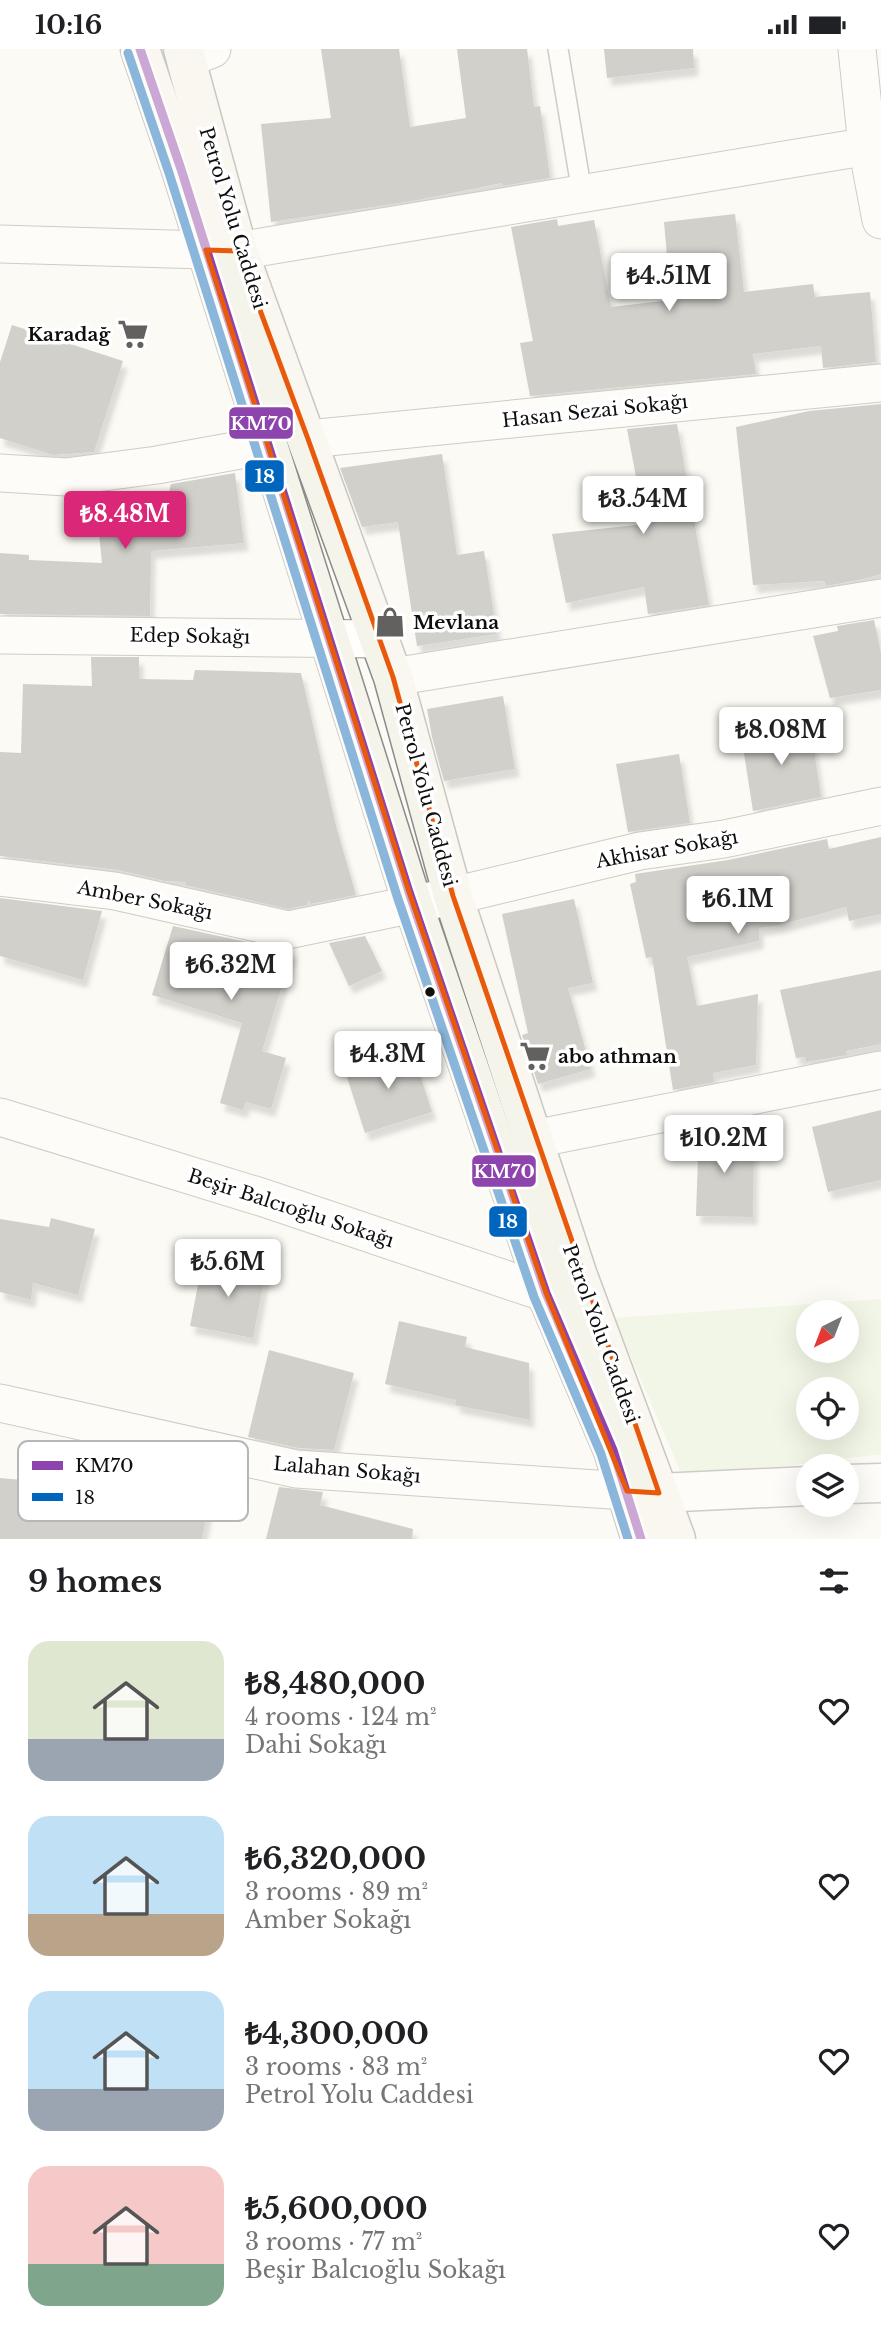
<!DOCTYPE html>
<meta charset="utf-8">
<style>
:root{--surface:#fff;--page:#f2f2f2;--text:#202124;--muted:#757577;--accent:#db2777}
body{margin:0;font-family:"Libre Baskerville",serif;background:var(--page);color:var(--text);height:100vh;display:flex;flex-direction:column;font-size:26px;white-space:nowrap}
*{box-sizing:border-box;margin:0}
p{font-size:23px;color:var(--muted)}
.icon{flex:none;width:38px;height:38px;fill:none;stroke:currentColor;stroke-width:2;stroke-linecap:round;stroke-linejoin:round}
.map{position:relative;height:1490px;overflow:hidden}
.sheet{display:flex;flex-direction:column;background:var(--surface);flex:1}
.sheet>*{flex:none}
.needle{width:46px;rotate:222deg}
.fabs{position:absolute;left:796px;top:1251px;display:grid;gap:14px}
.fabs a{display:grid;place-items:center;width:63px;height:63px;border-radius:50%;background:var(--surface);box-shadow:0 7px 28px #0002;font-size:35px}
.price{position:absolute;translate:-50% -60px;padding:0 16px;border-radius:7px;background:#fff;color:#222;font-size:23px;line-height:46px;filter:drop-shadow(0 2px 4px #0008)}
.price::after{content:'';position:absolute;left:50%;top:42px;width:21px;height:16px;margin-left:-10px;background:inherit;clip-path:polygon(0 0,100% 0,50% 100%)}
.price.on{background:var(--accent);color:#fff}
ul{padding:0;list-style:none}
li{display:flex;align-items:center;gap:21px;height:175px;padding:0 28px}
li span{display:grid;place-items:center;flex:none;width:196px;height:140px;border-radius:21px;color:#555}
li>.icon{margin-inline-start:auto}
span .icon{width:84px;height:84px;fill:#fffc;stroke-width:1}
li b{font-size:30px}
h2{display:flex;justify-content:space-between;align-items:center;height:84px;padding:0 28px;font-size:30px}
.status{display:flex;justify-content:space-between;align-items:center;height:49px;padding:0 35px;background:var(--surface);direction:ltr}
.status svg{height:19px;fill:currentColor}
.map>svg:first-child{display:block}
</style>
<div class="status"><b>10:16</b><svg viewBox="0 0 49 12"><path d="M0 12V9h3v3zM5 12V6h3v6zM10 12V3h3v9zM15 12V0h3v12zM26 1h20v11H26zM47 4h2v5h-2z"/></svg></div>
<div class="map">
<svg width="881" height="1490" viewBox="0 0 881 1490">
<defs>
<filter id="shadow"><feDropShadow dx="4.5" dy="8" stdDeviation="2" flood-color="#0004"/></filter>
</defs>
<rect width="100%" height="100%" fill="#fcfaf4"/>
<path fill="#e6f1d4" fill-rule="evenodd" d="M 881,1250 L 881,1405 L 684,1430 L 614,1269 ZM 808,1264 L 847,1264 L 847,1302 L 808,1302 ZM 808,1340 L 847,1340 L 847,1379 L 808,1379 Z"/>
<g fill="#a09d99" filter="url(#shadow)">
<path d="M 321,0 L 399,0 L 410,78 L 466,69 L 457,0 L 527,0 L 534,58 L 540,57 L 550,129 L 503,137 L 502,134 L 413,152 L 271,173 L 261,75 L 331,69 Z"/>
<path d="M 604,0 L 693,0 L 694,19 L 607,29 Z"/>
<path d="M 735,165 L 744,243 L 813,235 L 815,248 L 870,243 L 876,313 L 823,319 L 821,297 L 753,305 L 756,325 L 530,347 L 520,294 L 533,292 L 511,178 L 557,170 L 558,177 L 594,171 L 611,258 L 671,251 L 664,173 Z"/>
<path d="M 12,276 L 123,312 L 94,403 L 53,406 L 0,389 L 0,313 Z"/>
<path d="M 881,355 L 881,525 L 864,530 L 826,537 L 824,532 L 753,536 L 736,378 L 809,362 Z"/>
<path d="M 677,375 L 709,556 L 648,565 L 644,538 L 566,554 L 552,485 L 645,475 L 627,380 Z"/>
<path d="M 442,405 L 457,506 L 484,502 L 497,585 L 417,597 L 398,473 L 362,478 L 340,419 Z"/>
<path d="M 235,424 L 244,494 L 151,502 L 150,567 L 0,565 L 0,504 L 29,506 L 29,511 L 102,514 L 95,445 L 121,442 L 169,443 L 171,435 Z"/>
<path d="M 874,571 L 881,604 L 881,641 L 830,649 L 813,587 L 838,582 L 837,577 Z"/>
<path d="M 91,608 L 139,608 L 139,630 L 193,631 L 195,621 L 301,624 L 336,777 L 356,846 L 310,855 L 309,851 L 307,856 L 288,860 L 185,836 L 186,833 L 165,832 L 118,821 L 0,807 L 0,703 L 21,704 L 23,635 L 92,637 Z"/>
<path d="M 503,647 L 515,720 L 444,732 L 432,688 L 427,660 Z"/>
<path d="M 810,675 L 821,748 L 753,762 L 741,685 Z"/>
<path d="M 679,705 L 690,774 L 628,783 L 616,715 Z"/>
<path d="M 881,788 L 881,865 L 849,872 L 846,858 L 776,877 L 759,879 L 759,892 L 687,908 L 697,957 L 758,945 L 756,1016 L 713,1024 L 714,1033 L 673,1041 L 652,908 L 646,909 L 630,835 L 636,833 L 635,825 L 728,811 L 827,790 L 829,800 Z"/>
<path d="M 0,849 L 102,862 L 83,931 L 0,907 Z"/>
<path d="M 574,850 L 593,934 L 568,939 L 591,1020 L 538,1035 L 522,986 L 528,984 L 502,865 Z"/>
<path d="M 173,877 L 283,901 L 293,901 L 262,1002 L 286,1009 L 271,1060 L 246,1053 L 243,1061 L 220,1054 L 242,974 L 152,946 Z"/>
<path d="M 365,887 L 382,922 L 349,937 L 329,894 Z"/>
<path d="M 881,921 L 881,995 L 846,1002 L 847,1006 L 806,1013 L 805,1008 L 796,1009 L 780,941 Z"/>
<path d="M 412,1001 L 432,1063 L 365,1084 L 345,1022 Z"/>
<path d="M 881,1061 L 881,1131 L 828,1143 L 812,1078 Z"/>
<path d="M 721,1074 L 724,1092 L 754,1092 L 753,1168 L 696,1167 L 699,1079 Z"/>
<path d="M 51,1169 L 95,1180 L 78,1246 L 33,1234 L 31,1251 L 0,1243 L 0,1170 L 49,1178 Z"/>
<path d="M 203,1210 L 266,1222 L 253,1289 L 190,1277 Z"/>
<path d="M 399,1272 L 467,1288 L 465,1298 L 529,1314 L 530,1371 L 455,1356 L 456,1351 L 385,1335 Z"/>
<path d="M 269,1301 L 354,1324 L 334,1401 L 299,1399 L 248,1388 Z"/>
<path d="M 73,1414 L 135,1426 L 131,1444 L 208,1459 L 202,1490 L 0,1490 L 0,1429 L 69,1435 Z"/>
<path d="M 279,1438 L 323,1443 L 320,1456 L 413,1480 L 412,1490 L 266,1490 Z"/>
</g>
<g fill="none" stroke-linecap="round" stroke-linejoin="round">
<g stroke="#969592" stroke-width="22">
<path id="service" d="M 558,0 L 582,144"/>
</g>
<g stroke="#969592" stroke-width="39">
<g id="minor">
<path d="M 857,0 L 867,97 L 881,171"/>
<path d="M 186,10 L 212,0"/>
<path d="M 0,195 L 238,202 L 881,95"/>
<path d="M 308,390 L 881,334"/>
<path d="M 0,424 L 66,428 L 157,416 L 268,396"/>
<path d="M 0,586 L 380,590"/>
<path d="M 393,628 L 881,549"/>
<path d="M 0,828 L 115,842 L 288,881 L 453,847 L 640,802 L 724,790 L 881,757"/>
<path d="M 0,1068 L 264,1149 L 546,1244 L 567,1233"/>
<path d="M 534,1090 L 881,1021"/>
<path d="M 0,1354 L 296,1420 L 656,1444"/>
</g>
</g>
<g stroke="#969592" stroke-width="41">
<g id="tertiary">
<path d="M 847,1435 L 881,1434"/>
<path d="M 659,1444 L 808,1437"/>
</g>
</g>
<g stroke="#8c8b89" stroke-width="41">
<g id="secondary">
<path d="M 140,0 L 181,120 L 409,843 L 546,1244 L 613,1401 L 641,1490"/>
<path d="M 183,0 L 238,202 L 393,628 L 453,847 L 578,1227 L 676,1490"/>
</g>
</g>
<use href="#service" stroke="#fffefd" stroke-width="19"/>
<use href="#minor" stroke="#fffefd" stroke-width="37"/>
<use href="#tertiary" stroke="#fffefd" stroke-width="38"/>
<use href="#secondary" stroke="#f5f4eb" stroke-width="38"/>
<g stroke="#fff" stroke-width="14">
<path id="bus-1" d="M 140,0 L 181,120 L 409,843 L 546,1244 L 613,1401 L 641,1490"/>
</g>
<g stroke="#fff" stroke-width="14">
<path id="bus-2" d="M 128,4 L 169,124 L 397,847 L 534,1248 L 601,1405 L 628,1490"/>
</g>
<use href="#bus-1" stroke="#8e44ad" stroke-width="9"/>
<use href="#bus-2" stroke="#0065bd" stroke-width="9"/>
</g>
<path d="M0 0H881V1490H0ZM 206,201 L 238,202 L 308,390 L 393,628 L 453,847 L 659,1444 L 627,1442 L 546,1244 L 409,843 Z" fill="#fcfaf4" fill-opacity=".55" fill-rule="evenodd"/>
<path fill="none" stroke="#e8590c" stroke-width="5" stroke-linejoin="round" d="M 206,201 L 238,202 L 308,390 L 393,628 L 453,847 L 659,1444 L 627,1442 L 546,1244 L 409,843 Z"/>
<defs>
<g id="supermarket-bare" transform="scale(2.415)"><path d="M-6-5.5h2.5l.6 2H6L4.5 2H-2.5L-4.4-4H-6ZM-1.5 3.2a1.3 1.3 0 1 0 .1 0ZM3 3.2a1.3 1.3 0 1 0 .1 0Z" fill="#62615f" stroke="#fff" stroke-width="2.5" paint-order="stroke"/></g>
<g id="shop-bare" transform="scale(2.415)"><path d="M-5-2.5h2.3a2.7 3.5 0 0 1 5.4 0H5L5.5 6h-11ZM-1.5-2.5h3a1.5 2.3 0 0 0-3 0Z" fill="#62615f" stroke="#fff" stroke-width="2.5" paint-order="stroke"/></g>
</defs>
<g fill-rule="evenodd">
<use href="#supermarket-bare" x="133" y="285"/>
<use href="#shop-bare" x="390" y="573"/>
<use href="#supermarket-bare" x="535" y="1007"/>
</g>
<circle fill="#0f0f0f" stroke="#fff" stroke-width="2.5" cx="430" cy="943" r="6"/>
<g text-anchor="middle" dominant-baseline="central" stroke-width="7" stroke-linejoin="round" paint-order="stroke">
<g font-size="19" fill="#0f0f0f" stroke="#fff">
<text transform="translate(233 169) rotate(73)">Petrol Yolu Caddesi</text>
<text transform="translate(595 362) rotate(-6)">Hasan Sezai Sokağı</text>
<text transform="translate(190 587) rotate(1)">Edep Sokağı</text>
<text transform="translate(426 746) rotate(75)">Petrol Yolu Caddesi</text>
<text transform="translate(667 800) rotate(-10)">Akhisar Sokağı</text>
<text transform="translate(145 851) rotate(11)">Amber Sokağı</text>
<text transform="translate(291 1159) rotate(18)">Beşir Balcıoğlu Sokağı</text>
<text transform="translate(601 1285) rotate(70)">Petrol Yolu Caddesi</text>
<text transform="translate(347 1421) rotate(5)">Lalahan Sokağı</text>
</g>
<g font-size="19" font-weight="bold" fill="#0f0f0f" stroke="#fff" text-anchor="start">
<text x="110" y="285" text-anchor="end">Karadağ</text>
<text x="413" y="573">Mevlana</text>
<text x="558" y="1007">abo athman</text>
</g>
</g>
<rect x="18" y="1392" width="230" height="80" rx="10" fill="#fff" stroke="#b7b7b7" stroke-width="2"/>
<rect x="32" y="1412" width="31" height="9" fill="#8e44ad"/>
<rect x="32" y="1444" width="31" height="8" fill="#0065bd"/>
<g font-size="19" fill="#0f0f0f">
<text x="75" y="1423">KM70</text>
<text x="75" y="1455">18</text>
</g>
<g stroke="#fff" stroke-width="2.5">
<rect x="228" y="357" width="66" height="34" rx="7" fill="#8e44ad"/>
<rect x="244" y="410" width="41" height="34" rx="7" fill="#0065bd"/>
<rect x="471" y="1105" width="66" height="34" rx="7" fill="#8e44ad"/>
<rect x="488" y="1156" width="40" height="33" rx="7" fill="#0065bd"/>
</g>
<g font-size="19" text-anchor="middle" font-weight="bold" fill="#fff">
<text x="261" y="381">KM70</text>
<text x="265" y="434">18</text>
<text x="504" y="1129">KM70</text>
<text x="508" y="1179">18</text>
</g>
</svg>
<div class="fabs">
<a><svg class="needle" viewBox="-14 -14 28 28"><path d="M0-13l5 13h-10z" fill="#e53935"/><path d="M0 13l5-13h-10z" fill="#757577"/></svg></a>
<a><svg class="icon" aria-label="locate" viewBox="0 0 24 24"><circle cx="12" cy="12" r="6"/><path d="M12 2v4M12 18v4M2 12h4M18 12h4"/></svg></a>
<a><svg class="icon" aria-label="layers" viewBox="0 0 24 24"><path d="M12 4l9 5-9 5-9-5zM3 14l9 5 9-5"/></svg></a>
</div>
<b class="price" style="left:669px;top:264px">₺4.51M</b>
<b class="price" style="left:643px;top:487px">₺3.54M</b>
<b class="price on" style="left:125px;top:502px">₺8.48M</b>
<b class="price" style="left:781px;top:718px">₺8.08M</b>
<b class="price" style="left:738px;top:887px">₺6.1M</b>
<b class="price" style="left:231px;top:953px">₺6.32M</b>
<b class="price" style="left:388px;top:1042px">₺4.3M</b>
<b class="price" style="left:724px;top:1126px">₺10.2M</b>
<b class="price" style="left:228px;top:1250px">₺5.6M</b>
</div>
<section class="sheet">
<h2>9 homes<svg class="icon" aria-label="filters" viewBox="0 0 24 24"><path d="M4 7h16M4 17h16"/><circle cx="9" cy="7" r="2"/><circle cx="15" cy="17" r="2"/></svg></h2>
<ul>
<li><span style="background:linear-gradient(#dfe7d0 70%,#9aa5b1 0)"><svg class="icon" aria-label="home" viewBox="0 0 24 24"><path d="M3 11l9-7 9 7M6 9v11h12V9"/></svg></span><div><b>₺8,480,000</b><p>4 rooms · 124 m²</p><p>Dahi Sokağı</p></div><svg class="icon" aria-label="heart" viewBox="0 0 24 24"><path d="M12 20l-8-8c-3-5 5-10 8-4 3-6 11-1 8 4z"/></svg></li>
<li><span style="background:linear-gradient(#bfe0f5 70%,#b9a48a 0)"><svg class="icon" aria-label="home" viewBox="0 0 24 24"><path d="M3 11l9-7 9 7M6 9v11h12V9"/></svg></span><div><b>₺6,320,000</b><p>3 rooms · 89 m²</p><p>Amber Sokağı</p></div><svg class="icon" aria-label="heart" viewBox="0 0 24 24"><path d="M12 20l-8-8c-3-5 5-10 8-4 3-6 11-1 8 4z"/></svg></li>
<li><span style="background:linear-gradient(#bfe0f5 70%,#9aa5b1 0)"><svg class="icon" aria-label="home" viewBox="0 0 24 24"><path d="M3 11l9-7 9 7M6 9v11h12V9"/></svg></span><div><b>₺4,300,000</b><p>3 rooms · 83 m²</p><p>Petrol Yolu Caddesi</p></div><svg class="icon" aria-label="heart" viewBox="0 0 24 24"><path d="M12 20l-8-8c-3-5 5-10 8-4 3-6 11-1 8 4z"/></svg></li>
<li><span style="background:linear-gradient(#f6c9c9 70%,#7fa58c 0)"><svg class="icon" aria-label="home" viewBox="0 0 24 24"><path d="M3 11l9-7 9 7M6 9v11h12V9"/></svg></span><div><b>₺5,600,000</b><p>3 rooms · 77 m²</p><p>Beşir Balcıoğlu Sokağı</p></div><svg class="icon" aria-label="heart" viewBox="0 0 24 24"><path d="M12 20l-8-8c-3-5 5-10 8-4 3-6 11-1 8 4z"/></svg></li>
</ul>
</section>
